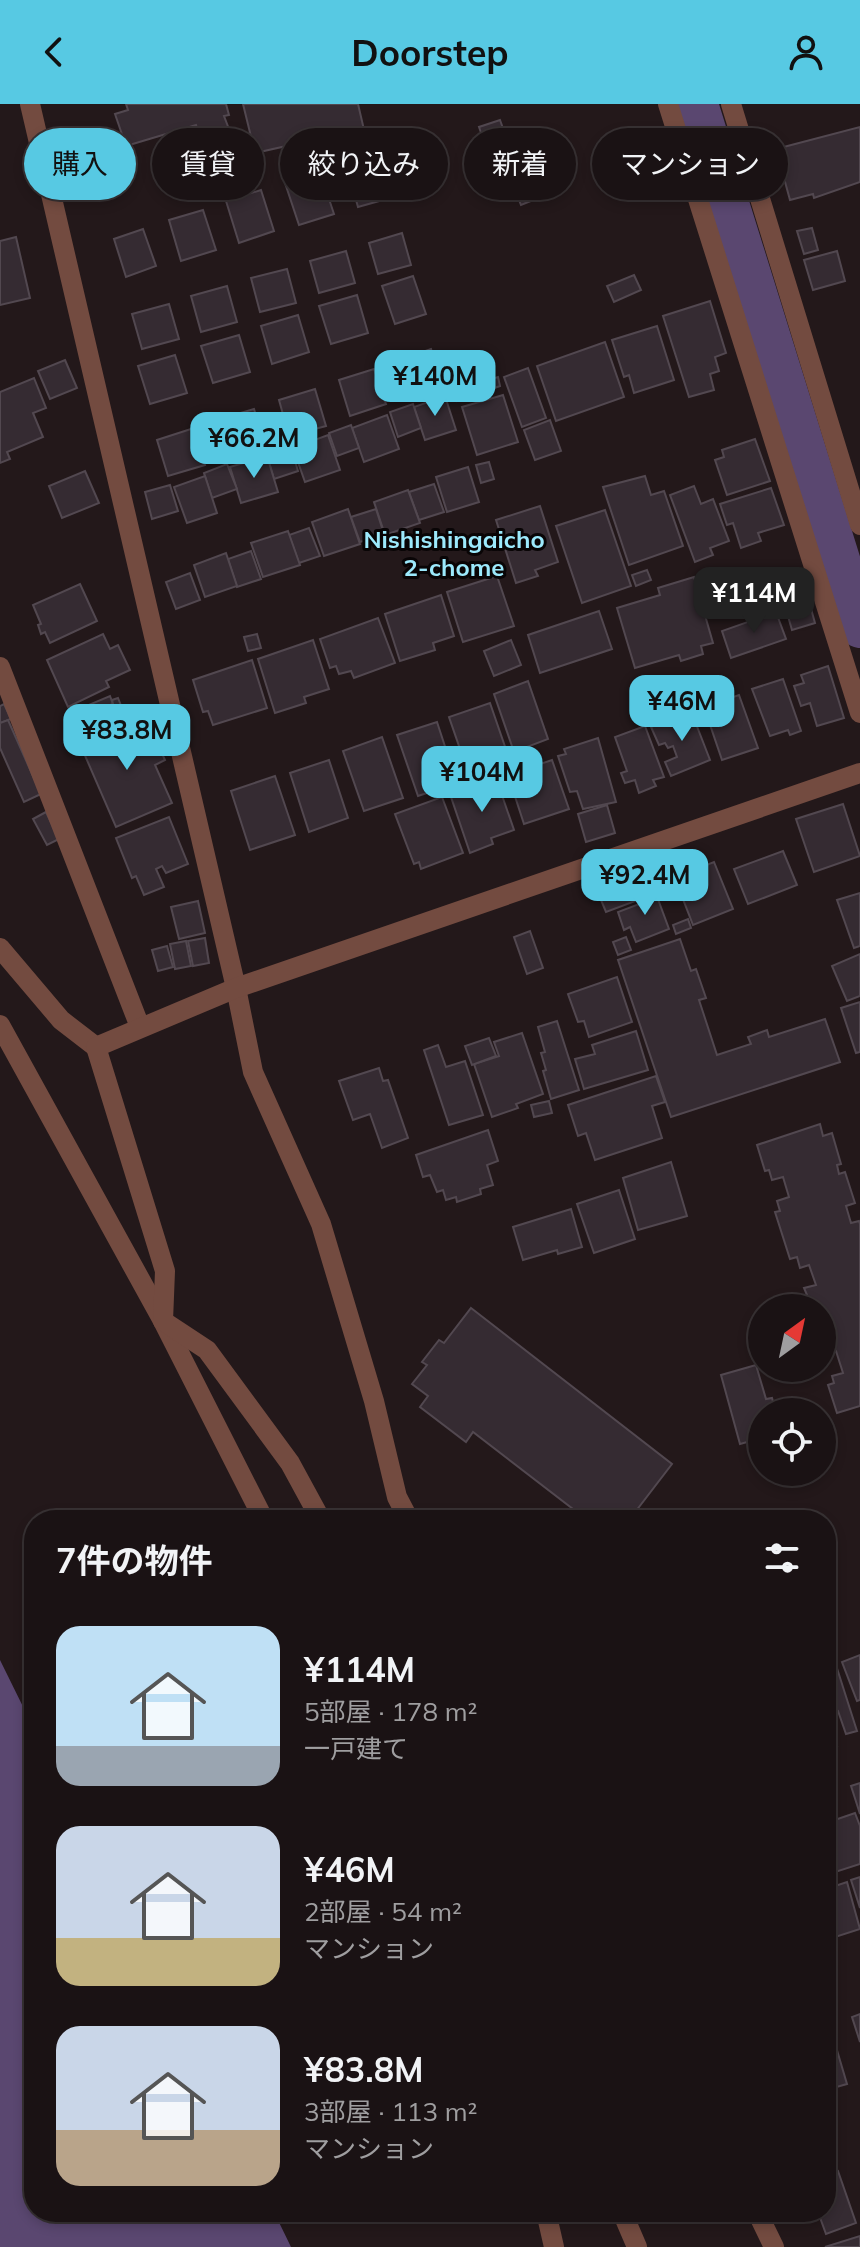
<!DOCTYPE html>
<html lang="ja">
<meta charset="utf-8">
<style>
:root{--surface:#1a1214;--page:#272022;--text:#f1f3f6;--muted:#9f9ea0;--line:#383234;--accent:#57c9e3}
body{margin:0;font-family:Mulish,"Noto Sans JP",sans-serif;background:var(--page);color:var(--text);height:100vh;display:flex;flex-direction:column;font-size:30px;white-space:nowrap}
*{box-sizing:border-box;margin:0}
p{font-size:26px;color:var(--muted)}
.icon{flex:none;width:44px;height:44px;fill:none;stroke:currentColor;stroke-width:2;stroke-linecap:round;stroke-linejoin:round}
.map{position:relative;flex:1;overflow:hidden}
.drawer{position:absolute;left:24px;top:1406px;width:812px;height:712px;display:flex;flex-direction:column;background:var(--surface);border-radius:32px;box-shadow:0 4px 12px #0003,0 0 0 2px var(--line)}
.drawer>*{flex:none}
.guide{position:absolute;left:24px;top:24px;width:812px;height:72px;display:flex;gap:16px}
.needle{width:52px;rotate:33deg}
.buttons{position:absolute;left:748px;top:1190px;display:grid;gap:16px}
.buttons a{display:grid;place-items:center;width:88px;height:88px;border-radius:50%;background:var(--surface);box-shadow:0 4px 12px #0003,0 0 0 2px var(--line);font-size:40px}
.price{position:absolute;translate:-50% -68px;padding:0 18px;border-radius:16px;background:var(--accent);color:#111;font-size:26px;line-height:52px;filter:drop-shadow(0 2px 4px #0008)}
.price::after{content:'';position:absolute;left:50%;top:48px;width:24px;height:18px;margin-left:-12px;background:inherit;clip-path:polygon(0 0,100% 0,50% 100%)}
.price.selected{background:#222;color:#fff}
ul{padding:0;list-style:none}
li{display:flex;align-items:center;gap:24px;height:200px;padding:0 32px}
li span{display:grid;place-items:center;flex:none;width:224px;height:160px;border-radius:24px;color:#555}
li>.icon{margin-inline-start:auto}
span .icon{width:96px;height:96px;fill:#fffc;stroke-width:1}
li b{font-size:34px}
h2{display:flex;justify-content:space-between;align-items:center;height:96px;padding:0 32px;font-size:34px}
.tag{padding:0 28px;border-radius:36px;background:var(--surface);box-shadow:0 4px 12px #0003,0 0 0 2px var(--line);font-size:28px;line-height:72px}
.tag.selected{background:var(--accent);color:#111}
header{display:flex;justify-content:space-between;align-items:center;height:104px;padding:0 32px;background:var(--accent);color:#111;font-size:36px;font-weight:700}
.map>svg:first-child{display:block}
</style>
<header><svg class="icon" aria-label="back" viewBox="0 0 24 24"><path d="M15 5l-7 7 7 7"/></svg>Doorstep<svg class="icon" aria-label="person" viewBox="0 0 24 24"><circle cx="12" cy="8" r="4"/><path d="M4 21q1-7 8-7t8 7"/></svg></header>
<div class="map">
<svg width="860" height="2143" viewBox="0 0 860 2143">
<rect width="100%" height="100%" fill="#23181a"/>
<path fill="#5a4770" d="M 0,1556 L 34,1625 L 34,2108 L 274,2108 L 291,2143 L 0,2143 Z"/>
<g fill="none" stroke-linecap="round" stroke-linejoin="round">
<path stroke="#5a4770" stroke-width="42" d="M 697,0 L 860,523"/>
</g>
<g fill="#352b32" stroke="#524850" stroke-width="2">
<path d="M 126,0 L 226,0 L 229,11 L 224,12 L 229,25 L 200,34 L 196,21 L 126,42 L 115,10 L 128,6 Z"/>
<path d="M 243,0 L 358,0 L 365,30 L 302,44 L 300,39 L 255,49 Z"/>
<path d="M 500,16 L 510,44 L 489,52 L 479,23 Z"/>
<path d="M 860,23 L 860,78 L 814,94 L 813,90 L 790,96 L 776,45 Z"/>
<path d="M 378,51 L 390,94 L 358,103 L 346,60 Z"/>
<path d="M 320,68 L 334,110 L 299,121 L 285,79 Z"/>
<path d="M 526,70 L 536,95 L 521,101 L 511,76 Z"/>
<path d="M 261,86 L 274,127 L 239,139 L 226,97 Z"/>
<path d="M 203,106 L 216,146 L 181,157 L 169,116 Z"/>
<path d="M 812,124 L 818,146 L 804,150 L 797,127 Z"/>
<path d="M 143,125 L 156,162 L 126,173 L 114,135 Z"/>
<path d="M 402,129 L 411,161 L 378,170 L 369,139 Z"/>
<path d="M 16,133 L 30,194 L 0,201 L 0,137 Z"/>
<path d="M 346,147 L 355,179 L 319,189 L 310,157 Z"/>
<path d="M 837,147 L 845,177 L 813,186 L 804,156 Z"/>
<path d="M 287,165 L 296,199 L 260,208 L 251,174 Z"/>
<path d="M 634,171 L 641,186 L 614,198 L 607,182 Z"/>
<path d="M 413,172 L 426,210 L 395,220 L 382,182 Z"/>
<path d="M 227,182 L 237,218 L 201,228 L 191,192 Z"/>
<path d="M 357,191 L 368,229 L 331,240 L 319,202 Z"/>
<path d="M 710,197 L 726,249 L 715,253 L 719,267 L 710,270 L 714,286 L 689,293 L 663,212 Z"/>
<path d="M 169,200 L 179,235 L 142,245 L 132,210 Z"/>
<path d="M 298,211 L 309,248 L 272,260 L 261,222 Z"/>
<path d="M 657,222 L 674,276 L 634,289 L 629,271 L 624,273 L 612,236 Z"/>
<path d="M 239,231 L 250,268 L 213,279 L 201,242 Z"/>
<path d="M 605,238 L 624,293 L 556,317 L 537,262 Z"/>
<path d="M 431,245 L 443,282 L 411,292 L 399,256 Z"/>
<path d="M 175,251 L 187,289 L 150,300 L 138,262 Z"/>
<path d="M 65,256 L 77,284 L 50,295 L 38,267 Z"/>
<path d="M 528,264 L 546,314 L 522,323 L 504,273 Z"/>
<path d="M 374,265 L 386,300 L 350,312 L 339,276 Z"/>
<path d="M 498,273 L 500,282 L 457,297 L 454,287 Z"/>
<path d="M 34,274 L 46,304 L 33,309 L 43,333 L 7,348 L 10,355 L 0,359 L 0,288 Z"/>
<path d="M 315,285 L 326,322 L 289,332 L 279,296 Z"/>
<path d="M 503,291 L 518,338 L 477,351 L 462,303 Z"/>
<path d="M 445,292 L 456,326 L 425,336 L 414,303 Z"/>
<path d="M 413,300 L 421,324 L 398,333 L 390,308 Z"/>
<path d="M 254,305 L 265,340 L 228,352 L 217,316 Z"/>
<path d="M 387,311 L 399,345 L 364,358 L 352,324 Z"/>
<path d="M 550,316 L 561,347 L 535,356 L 524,326 Z"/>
<path d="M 351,321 L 359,344 L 337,352 L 329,329 Z"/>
<path d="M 194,324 L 205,361 L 168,372 L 157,336 Z"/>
<path d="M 328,331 L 340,366 L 305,378 L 293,344 Z"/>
<path d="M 755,335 L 770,377 L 727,391 L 715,356 L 724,353 L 722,346 Z"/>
<path d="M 290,341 L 298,367 L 274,375 L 266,348 Z"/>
<path d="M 267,352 L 278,388 L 241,399 L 230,363 Z"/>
<path d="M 489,358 L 494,375 L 481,379 L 476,361 Z"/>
<path d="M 227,360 L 237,385 L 212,394 L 204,369 Z"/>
<path d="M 468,363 L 479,398 L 447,408 L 436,373 Z"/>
<path d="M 85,367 L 99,399 L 62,414 L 49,382 Z"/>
<path d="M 205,372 L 217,409 L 187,419 L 174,383 Z"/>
<path d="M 645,372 L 651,391 L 664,387 L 683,442 L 629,461 L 603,383 Z"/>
<path d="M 434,380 L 444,408 L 419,416 L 409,388 Z"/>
<path d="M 170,381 L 178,407 L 152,415 L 145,388 Z"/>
<path d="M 694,382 L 701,400 L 713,395 L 729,437 L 710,444 L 713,451 L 695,458 L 670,391 Z"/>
<path d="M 771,384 L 784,421 L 758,429 L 761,437 L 741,444 L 733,419 L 727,421 L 720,400 Z"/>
<path d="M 408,386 L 420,419 L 385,431 L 374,398 Z"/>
<path d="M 540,402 L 558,458 L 535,466 L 538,472 L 516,479 L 496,416 Z"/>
<path d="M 348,405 L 360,440 L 324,452 L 312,418 Z"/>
<path d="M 376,405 L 384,430 L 360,438 L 351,413 Z"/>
<path d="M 605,406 L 631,482 L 582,499 L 556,422 Z"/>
<path d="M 309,424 L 320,452 L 299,459 L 289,431 Z"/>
<path d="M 288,427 L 300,461 L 263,473 L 251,439 Z"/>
<path d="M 251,447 L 261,475 L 237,483 L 228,455 Z"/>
<path d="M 226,449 L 237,482 L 205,493 L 194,461 Z"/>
<path d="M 647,466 L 651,476 L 636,482 L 632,471 Z"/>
<path d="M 190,469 L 200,496 L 176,505 L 166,478 Z"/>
<path d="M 497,472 L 514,522 L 463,538 L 447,488 Z"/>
<path d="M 694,473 L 713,539 L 701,542 L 703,550 L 681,557 L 679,551 L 635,564 L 617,504 L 660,491 L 658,484 Z"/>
<path d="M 80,480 L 97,517 L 50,539 L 45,528 L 41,530 L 38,521 L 41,520 L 33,501 Z"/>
<path d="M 441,491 L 454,532 L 433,539 L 435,546 L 400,557 L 385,510 Z"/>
<path d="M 808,494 L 815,519 L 792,526 L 785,502 Z"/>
<path d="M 599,507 L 612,545 L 540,569 L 528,531 Z"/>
<path d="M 776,508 L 786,535 L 731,554 L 722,527 Z"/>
<path d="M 378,514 L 395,559 L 354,574 L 351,567 L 339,570 L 336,562 L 330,564 L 320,535 Z"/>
<path d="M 103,530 L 110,545 L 118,541 L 130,566 L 106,577 L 109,583 L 68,603 L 47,556 Z"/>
<path d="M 257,530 L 261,544 L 248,547 L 244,533 Z"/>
<path d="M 313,536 L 329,585 L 304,593 L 306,599 L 275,609 L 258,555 Z"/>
<path d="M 511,536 L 521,561 L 494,572 L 484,547 Z"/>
<path d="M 252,556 L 267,604 L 213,621 L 208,607 L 203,608 L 193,576 Z"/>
<path d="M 828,562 L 844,614 L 817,622 L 810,599 L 801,602 L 794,582 L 804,579 L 801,571 Z"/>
<path d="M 783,575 L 801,627 L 790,631 L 788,626 L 770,632 L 752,585 Z"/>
<path d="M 528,577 L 548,635 L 514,648 L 494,590 Z"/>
<path d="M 739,591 L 758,644 L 722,656 L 704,603 Z"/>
<path d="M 110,592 L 113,600 L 100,605 L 109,627 L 85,637 L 72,608 Z"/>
<path d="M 118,594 L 128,619 L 109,627 L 100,605 L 113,600 L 112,596 Z"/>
<path d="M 490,599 L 511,660 L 470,674 L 449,613 Z"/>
<path d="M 4,600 L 11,615 L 0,619 L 0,602 Z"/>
<path d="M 691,607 L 710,656 L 671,672 L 665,658 L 677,653 L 673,642 L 668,644 L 665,639 L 659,641 L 651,623 Z"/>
<path d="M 137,615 L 146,636 L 154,632 L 165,656 L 155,661 L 172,699 L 116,723 L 80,640 Z"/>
<path d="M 8,616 L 41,690 L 24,698 L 0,644 L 0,619 Z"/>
<path d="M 437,618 L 457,679 L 418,692 L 397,631 Z"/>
<path d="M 645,622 L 664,673 L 653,676 L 656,682 L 639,689 L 635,676 L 625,679 L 621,669 L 627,667 L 615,633 Z"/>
<path d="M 382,633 L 403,694 L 364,707 L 343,647 Z"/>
<path d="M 598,634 L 616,698 L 583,705 L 577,687 L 570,688 L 558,652 L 566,650 L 564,645 Z"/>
<path d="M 329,656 L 348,714 L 309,728 L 290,669 Z"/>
<path d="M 552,656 L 569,705 L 524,720 L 508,671 Z"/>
<path d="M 275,672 L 295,731 L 250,746 L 231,687 Z"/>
<path d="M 496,674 L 514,726 L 491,734 L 493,740 L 470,749 L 450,690 Z"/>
<path d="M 442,693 L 463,749 L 421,765 L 419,758 L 414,760 L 395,710 Z"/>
<path d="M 843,700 L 860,752 L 814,768 L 796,715 Z"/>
<path d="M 607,701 L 615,729 L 586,738 L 578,710 Z"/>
<path d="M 46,708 L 59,735 L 47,741 L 33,715 Z"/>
<path d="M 169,713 L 188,760 L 166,769 L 162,762 L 156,765 L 164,783 L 144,791 L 136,772 L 132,774 L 116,734 Z"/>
<path d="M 783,747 L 797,781 L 748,800 L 734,765 Z"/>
<path d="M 680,755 L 691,782 L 663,793 L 653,766 Z"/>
<path d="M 714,758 L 733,805 L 693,821 L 681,790 L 692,786 L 686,769 Z"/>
<path d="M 636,768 L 646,793 L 606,808 L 596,784 Z"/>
<path d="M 652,779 L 669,825 L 636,838 L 630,823 L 624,826 L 618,808 L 650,796 L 645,782 Z"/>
<path d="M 860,789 L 860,842 L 854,844 L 837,796 Z"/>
<path d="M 198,797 L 205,829 L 179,835 L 171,803 Z"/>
<path d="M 688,815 L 691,824 L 676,830 L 673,821 Z"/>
<path d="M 530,827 L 543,864 L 527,870 L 514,833 Z"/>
<path d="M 626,833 L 631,846 L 618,851 L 613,838 Z"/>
<path d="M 205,834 L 209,859 L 193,862 L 188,837 Z"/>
<path d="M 680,835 L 691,867 L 696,865 L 706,894 L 699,896 L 717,951 L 751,940 L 748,933 L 767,926 L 769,933 L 825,915 L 840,958 L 671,1013 L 618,856 Z"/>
<path d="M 186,837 L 191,862 L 175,865 L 170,840 Z"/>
<path d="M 167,842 L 173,863 L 158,867 L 152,846 Z"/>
<path d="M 860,850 L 860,892 L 847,897 L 832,862 Z"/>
<path d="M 617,873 L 632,918 L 589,933 L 584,917 L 578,918 L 568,890 Z"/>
<path d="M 860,898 L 860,948 L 856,949 L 841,904 Z"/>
<path d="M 557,917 L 579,986 L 551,995 L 543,967 L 546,966 L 541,949 L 545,948 L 538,923 Z"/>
<path d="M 636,927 L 648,966 L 584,985 L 575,955 L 595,950 L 592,941 Z"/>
<path d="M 522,929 L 543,990 L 516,1000 L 518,1004 L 492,1013 L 474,960 L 499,952 L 494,938 Z"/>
<path d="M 489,934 L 496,952 L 472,961 L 465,942 Z"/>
<path d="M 438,941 L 446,963 L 465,957 L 483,1011 L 449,1021 L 424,946 Z"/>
<path d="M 379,964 L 383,977 L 388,976 L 408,1034 L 382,1044 L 370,1010 L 353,1016 L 339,977 Z"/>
<path d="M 656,972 L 665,998 L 652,1002 L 662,1034 L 595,1056 L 586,1029 L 578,1032 L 568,1001 Z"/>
<path d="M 549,997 L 552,1009 L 534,1013 L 531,1001 Z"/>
<path d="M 820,1020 L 823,1032 L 832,1029 L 841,1060 L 837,1061 L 839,1070 L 845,1068 L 855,1099 L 846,1102 L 851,1119 L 859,1117 L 860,1120 L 860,1302 L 837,1309 L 828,1281 L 834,1279 L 832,1272 L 843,1269 L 836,1247 L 826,1251 L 822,1241 L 822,1204 L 804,1204 L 801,1193 L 807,1191 L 804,1184 L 816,1181 L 809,1161 L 800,1164 L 797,1153 L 790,1155 L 775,1108 L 780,1107 L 777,1097 L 789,1093 L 783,1073 L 772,1076 L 769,1066 L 765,1067 L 757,1041 Z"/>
<path d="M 488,1026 L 498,1057 L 487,1061 L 493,1081 L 480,1085 L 481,1090 L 457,1098 L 456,1093 L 446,1096 L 443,1086 L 437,1088 L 430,1071 L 423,1073 L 416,1051 Z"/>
<path d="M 671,1058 L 687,1112 L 638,1126 L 623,1074 Z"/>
<path d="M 619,1086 L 635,1135 L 594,1149 L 577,1100 Z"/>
<path d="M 571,1105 L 582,1143 L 558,1150 L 557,1146 L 523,1156 L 513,1123 Z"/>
<path d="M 471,1204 L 672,1360 L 629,1416 L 579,1416 L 582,1412 L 473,1328 L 466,1338 L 420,1303 L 428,1292 L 412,1280 L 427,1261 L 422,1258 L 439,1236 L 444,1239 Z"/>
<path d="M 756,1261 L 766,1295 L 772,1294 L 776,1308 L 762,1308 L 762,1334 L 740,1340 L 721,1271 Z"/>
<path d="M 860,1551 L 860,1596 L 857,1597 L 842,1558 Z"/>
<path d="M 835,1558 L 857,1627 L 846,1630 L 838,1607 L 826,1611 L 826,1561 Z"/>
<path d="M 828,1613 L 837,1642 L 826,1646 L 826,1614 Z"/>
<path d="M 860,1679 L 860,1710 L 851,1682 Z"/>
<path d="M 855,1709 L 860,1722 L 860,1760 L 826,1771 L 826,1719 Z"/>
<path d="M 860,1773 L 860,1804 L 851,1776 Z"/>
<path d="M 847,1778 L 860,1825 L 826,1836 L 826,1785 Z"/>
<path d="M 860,1910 L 860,1938 L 852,1913 Z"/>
<path d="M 831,1926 L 847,1980 L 826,1986 L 826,1927 Z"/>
<path d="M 838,2067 L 856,2119 L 826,2130 L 818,2108 L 826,2108 L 826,2076 L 830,2074 L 829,2070 Z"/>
<path d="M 860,2132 L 860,2143 L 825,2143 Z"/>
</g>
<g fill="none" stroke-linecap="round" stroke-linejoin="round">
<g stroke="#734b40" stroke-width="20">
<path d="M 30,0 L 236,884 L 253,968 L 321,1120 L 374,1297 L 397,1393 L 409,1416"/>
<path d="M 668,0 L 860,609"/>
<path d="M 731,0 L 860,421"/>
<path d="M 0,563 L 140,923"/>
<path d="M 0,844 L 61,916 L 96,943"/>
<path d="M 0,921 L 163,1217 L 264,1416"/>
<path d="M 321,1416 L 290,1359 L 207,1246 L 163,1217 L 165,1167 L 96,943 L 236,884 L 860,669"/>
<path d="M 546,2108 L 554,2143"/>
<path d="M 622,2108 L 637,2143"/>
<path d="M 757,2108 L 774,2143"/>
</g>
</g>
<g text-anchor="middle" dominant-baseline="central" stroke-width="6" stroke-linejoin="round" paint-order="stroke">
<g font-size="24" font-weight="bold" fill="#9ce9fc" stroke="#090506">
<text x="454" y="435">Nishishingaicho<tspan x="454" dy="28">2-chome</tspan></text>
</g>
</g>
</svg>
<div class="buttons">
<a><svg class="needle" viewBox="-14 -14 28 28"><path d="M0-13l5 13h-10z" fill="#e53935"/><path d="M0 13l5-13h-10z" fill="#9f9ea0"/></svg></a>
<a><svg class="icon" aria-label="locate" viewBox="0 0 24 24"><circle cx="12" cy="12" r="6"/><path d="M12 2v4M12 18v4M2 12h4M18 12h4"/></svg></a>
</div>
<b class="price" style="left:435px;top:314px">¥140M</b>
<b class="price" style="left:254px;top:376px">¥66.2M</b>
<b class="price selected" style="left:754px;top:531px">¥114M</b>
<b class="price" style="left:682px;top:639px">¥46M</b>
<b class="price" style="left:127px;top:668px">¥83.8M</b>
<b class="price" style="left:482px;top:710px">¥104M</b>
<b class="price" style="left:645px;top:813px">¥92.4M</b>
<div class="guide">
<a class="tag selected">購入</a>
<a class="tag">賃貸</a>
<a class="tag">絞り込み</a>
<a class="tag">新着</a>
<a class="tag">マンション</a>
</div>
<section class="drawer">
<h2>7件の物件<svg class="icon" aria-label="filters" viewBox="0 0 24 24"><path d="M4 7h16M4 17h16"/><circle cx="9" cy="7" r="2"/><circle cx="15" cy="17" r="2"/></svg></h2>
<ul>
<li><span style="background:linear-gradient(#bfe0f5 75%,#9aa5b1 0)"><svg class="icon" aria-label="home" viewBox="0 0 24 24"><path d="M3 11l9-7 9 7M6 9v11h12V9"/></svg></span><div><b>¥114M</b><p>5部屋 · 178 m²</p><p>一戸建て</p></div></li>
<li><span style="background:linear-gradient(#c9d6e8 70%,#c2b280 0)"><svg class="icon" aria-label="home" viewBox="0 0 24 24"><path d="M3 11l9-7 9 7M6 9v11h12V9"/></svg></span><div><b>¥46M</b><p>2部屋 · 54 m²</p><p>マンション</p></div></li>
<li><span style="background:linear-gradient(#c9d6e8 65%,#b9a48a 0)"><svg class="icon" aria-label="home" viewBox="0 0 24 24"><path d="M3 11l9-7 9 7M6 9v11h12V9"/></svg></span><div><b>¥83.8M</b><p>3部屋 · 113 m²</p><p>マンション</p></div></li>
</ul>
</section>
</div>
